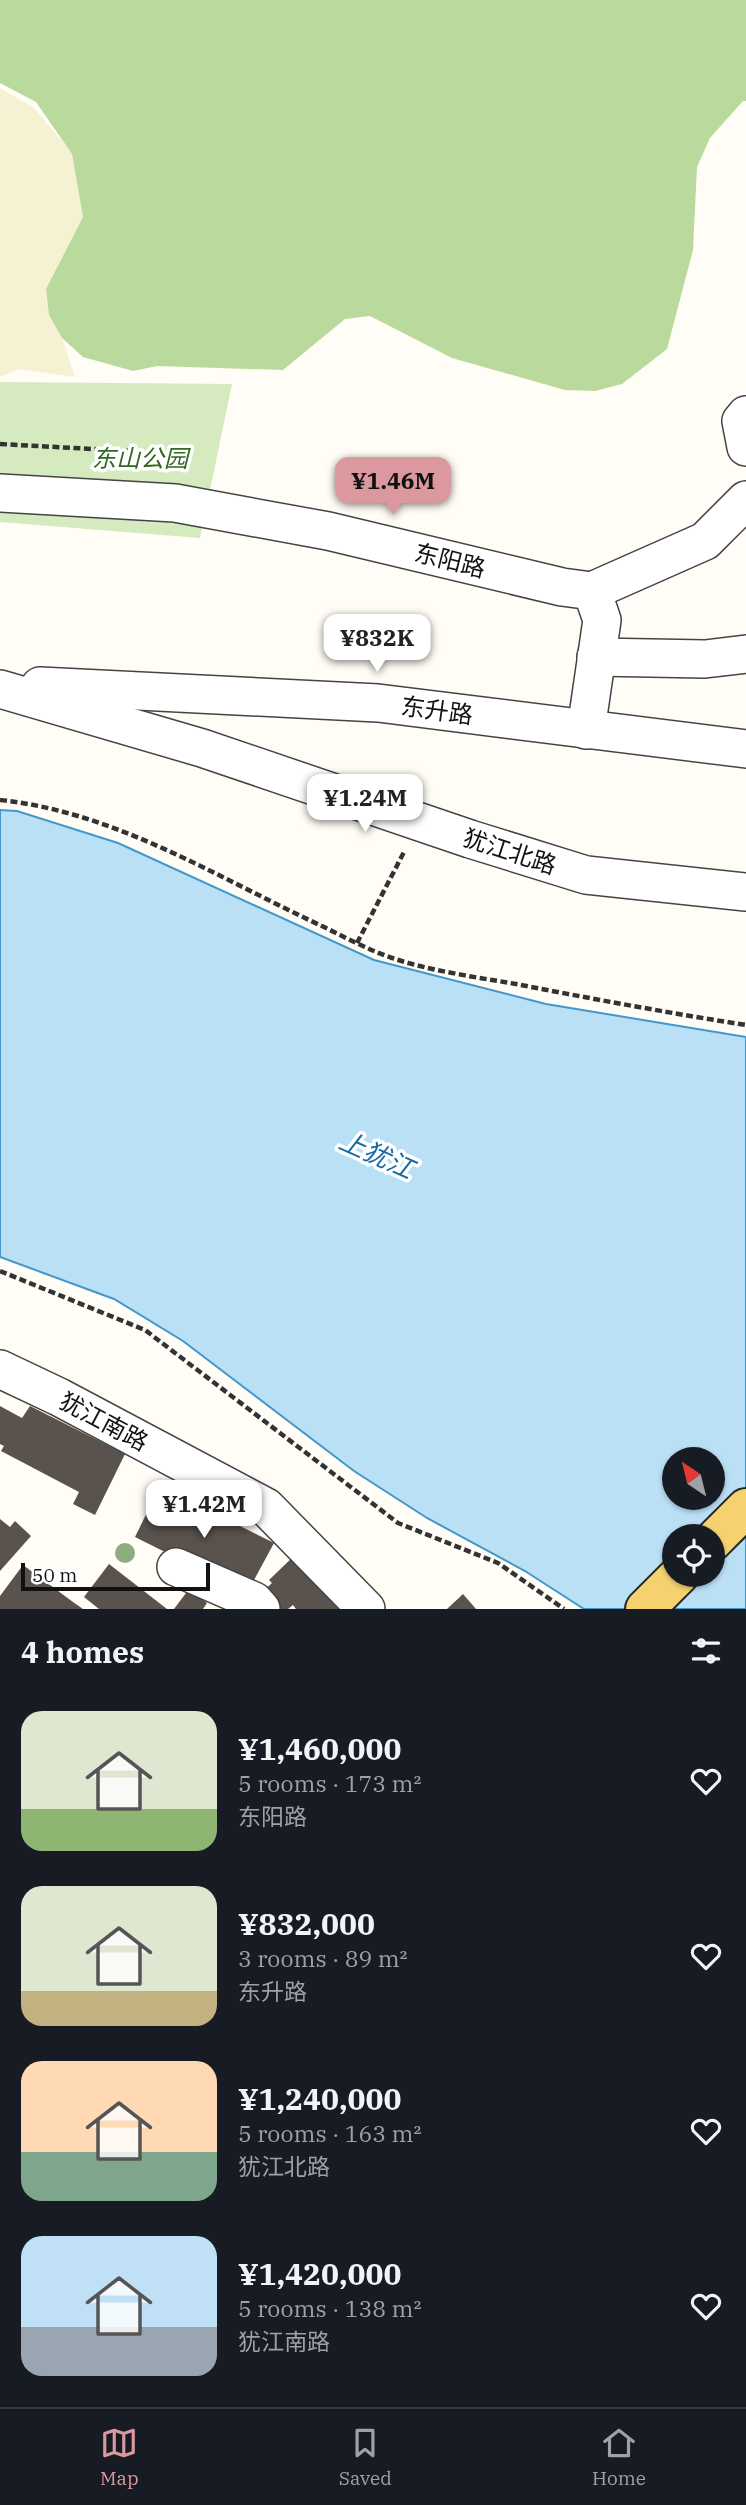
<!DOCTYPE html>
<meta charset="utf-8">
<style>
:root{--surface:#171b24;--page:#242831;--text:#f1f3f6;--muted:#9ea1a6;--line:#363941;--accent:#db999f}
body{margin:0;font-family:"IBM Plex Serif","Noto Sans SC",serif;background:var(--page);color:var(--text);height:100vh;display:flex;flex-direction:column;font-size:26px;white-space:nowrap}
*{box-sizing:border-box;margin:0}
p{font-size:23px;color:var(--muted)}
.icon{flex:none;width:38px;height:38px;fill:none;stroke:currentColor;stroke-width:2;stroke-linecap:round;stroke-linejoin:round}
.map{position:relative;height:1609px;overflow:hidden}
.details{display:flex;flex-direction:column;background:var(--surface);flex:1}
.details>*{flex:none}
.needle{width:46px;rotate:325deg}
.fabs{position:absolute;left:662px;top:1447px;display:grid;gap:14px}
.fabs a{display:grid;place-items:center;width:63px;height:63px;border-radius:50%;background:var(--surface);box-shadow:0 2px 5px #0004;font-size:35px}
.scale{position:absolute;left:21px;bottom:18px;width:189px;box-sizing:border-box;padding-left:7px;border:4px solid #111;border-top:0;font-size:19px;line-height:24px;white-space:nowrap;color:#111;-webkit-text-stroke:5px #fff;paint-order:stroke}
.price{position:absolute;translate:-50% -60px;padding:0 16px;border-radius:14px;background:#fff;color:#222;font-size:23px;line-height:46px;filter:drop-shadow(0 2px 4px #0008)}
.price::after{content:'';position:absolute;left:50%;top:42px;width:21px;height:16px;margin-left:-10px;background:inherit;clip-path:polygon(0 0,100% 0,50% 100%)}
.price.current{background:var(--accent);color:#111}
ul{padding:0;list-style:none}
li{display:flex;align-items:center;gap:21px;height:175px;padding:0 21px}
li span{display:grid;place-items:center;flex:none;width:196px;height:140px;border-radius:21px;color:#555}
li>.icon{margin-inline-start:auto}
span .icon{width:84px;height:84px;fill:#fffc;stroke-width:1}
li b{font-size:30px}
h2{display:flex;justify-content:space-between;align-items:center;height:84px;padding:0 21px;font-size:30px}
.tab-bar{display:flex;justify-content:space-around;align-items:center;height:98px;border-top:2px solid var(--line);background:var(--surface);font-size:19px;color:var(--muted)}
.tab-bar a{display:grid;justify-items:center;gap:4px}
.tab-bar .current{color:var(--accent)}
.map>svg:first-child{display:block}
</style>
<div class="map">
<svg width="746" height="1609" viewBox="0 0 746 1609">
<rect width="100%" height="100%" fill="#fffdf5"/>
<path fill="#f5f2d4" d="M 0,88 L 33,107 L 72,153 L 83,217 L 46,289 L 50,316 L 62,338 L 75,377 L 18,369 L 0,377 Z"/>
<path fill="#d5eabe" d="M 0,382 L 232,384 L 200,538 L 0,522 Z"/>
<path fill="#bada9d" d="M 0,0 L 746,0 L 746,101 L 743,101 L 710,138 L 697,167 L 693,250 L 667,349 L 622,384 L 595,391 L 565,390 L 452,358 L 370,316 L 345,319 L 283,370 L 157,366 L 133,371 L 83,357 L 62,338 L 49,315 L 46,289 L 83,217 L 72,154 L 36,102 L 0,83 Z"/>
<path fill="#bae0f5" stroke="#4297cb" stroke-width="2" fill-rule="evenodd" d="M 0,810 L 17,811 L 118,843 L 374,960 L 546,1004 L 746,1037 L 746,1609 L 584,1609 L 525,1571 L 427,1518 L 354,1471 L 183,1341 L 114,1299 L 0,1257 ZM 674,1460 L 712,1460 L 712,1498 L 674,1498 ZM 674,1536 L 712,1536 L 712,1575 L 674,1575 Z"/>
<g fill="#59524d">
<path d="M 0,1406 L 22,1418 L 30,1406 L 125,1454 L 95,1515 L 73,1504 L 79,1492 L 1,1451 L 4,1446 L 0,1444 Z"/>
<path d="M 160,1486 L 274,1543 L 247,1593 L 135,1537 Z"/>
<path d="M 0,1519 L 10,1527 L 15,1521 L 31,1536 L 0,1571 Z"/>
<path d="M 296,1554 L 347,1609 L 296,1609 L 293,1605 L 288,1609 L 267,1609 L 257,1597 L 272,1583 L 269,1580 Z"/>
<path d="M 109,1564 L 167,1609 L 99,1609 L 84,1597 Z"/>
<path d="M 23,1565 L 73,1602 L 83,1609 L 0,1609 L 0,1596 Z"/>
<path d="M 189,1589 L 207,1603 L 203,1609 L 174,1609 Z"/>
<path d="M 463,1594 L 476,1609 L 447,1609 Z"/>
</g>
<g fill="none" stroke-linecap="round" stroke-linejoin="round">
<g stroke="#444" stroke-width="40">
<g id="minor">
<path d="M 746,415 L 741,421 L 746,447"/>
<path d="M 0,493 L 175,503 L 328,531 L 562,587 L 592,591 L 602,620 L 586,730"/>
<path d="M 592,591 L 705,541 L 746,500"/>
<path d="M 596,657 L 705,659 L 746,654"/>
<path d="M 40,686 L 378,703 L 746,749"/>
<path d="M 0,689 L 202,748 L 470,839 L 586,875 L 746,892"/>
<path d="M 0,1369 L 59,1397 L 266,1507 L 366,1609"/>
<path d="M 176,1567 L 254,1601 L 261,1609"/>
</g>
</g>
<g stroke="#222" stroke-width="42">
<g id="major">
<path d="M 712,1542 L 746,1508"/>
<path d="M 645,1609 L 679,1575"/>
</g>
</g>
<g stroke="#333" stroke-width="4.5" stroke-dasharray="7 3.5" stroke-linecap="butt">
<path d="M 0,444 L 167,453"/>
<path d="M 0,800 C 116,812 220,879 324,927 C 346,938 369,950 392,958 C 431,971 475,977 516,984 C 593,999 669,1013 746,1025"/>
<path d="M 357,943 L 404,852"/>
<path d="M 0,1271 L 145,1330 L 398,1523 L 498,1563 L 564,1609"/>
</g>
<use href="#minor" stroke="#fff" stroke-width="37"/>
<use href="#major" stroke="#f6d26e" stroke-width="38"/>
</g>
<circle fill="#8eac80" cx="125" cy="1553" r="10"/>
<g text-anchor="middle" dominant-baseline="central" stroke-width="7" stroke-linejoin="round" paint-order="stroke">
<g font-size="24" font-style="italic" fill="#316921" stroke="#fff">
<text x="140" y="458">东山公园</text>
</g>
<g font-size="24" fill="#111" stroke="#fff">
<text transform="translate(450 560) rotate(14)">东阳路</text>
<text transform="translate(437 710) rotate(8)">东升路</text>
<text transform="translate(510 851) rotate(18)">犹江北路</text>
<text transform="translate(104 1421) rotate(28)">犹江南路</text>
</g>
<g font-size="26" font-style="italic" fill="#1a69a2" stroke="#fff">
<text transform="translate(377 1154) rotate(24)">上犹江</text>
</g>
</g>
</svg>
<div class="fabs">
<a><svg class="needle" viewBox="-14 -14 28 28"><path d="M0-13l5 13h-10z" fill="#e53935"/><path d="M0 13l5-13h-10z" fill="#9ea1a6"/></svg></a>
<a><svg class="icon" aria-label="locate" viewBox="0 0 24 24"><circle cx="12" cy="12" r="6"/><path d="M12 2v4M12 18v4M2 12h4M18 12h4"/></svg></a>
</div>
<div class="scale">50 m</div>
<b class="price current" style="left:393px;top:517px">¥1.46M</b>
<b class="price" style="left:377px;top:674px">¥832K</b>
<b class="price" style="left:365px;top:834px">¥1.24M</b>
<b class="price" style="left:204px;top:1540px">¥1.42M</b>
</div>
<section class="details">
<h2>4 homes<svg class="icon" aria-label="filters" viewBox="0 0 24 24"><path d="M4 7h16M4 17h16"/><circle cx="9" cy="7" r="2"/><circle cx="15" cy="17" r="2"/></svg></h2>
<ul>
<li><span style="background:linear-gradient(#dfe7d0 70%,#8fb573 0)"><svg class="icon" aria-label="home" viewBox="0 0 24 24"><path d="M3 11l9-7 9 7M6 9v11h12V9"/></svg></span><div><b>¥1,460,000</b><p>5 rooms · 173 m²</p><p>东阳路</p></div><svg class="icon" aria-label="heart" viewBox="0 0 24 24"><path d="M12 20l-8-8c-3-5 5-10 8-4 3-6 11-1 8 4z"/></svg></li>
<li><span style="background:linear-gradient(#dfe7d0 75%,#c2b280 0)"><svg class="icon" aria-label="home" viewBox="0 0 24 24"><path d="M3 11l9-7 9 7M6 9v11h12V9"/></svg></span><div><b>¥832,000</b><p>3 rooms · 89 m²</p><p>东升路</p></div><svg class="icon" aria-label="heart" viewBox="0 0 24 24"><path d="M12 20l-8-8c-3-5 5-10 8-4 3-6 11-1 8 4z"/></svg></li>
<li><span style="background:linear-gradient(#ffd9b3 65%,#7fa58c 0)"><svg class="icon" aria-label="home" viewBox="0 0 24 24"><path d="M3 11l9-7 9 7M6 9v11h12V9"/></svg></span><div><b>¥1,240,000</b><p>5 rooms · 163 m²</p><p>犹江北路</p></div><svg class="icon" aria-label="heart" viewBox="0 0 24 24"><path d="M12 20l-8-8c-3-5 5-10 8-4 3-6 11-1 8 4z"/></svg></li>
<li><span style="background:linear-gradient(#bfe0f5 65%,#9aa5b1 0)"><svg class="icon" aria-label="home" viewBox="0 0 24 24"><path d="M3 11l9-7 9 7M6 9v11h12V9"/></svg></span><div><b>¥1,420,000</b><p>5 rooms · 138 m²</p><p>犹江南路</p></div><svg class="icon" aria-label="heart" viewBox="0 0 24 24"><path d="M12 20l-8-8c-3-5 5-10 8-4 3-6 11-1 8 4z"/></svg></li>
</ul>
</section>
<nav class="tab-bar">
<a class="current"><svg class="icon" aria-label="map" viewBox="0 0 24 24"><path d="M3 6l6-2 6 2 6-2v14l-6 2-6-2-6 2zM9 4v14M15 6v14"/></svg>Map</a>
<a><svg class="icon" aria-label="saved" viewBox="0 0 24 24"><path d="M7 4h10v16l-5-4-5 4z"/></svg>Saved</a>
<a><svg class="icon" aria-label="home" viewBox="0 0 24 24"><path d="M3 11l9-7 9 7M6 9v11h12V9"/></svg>Home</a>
</nav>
